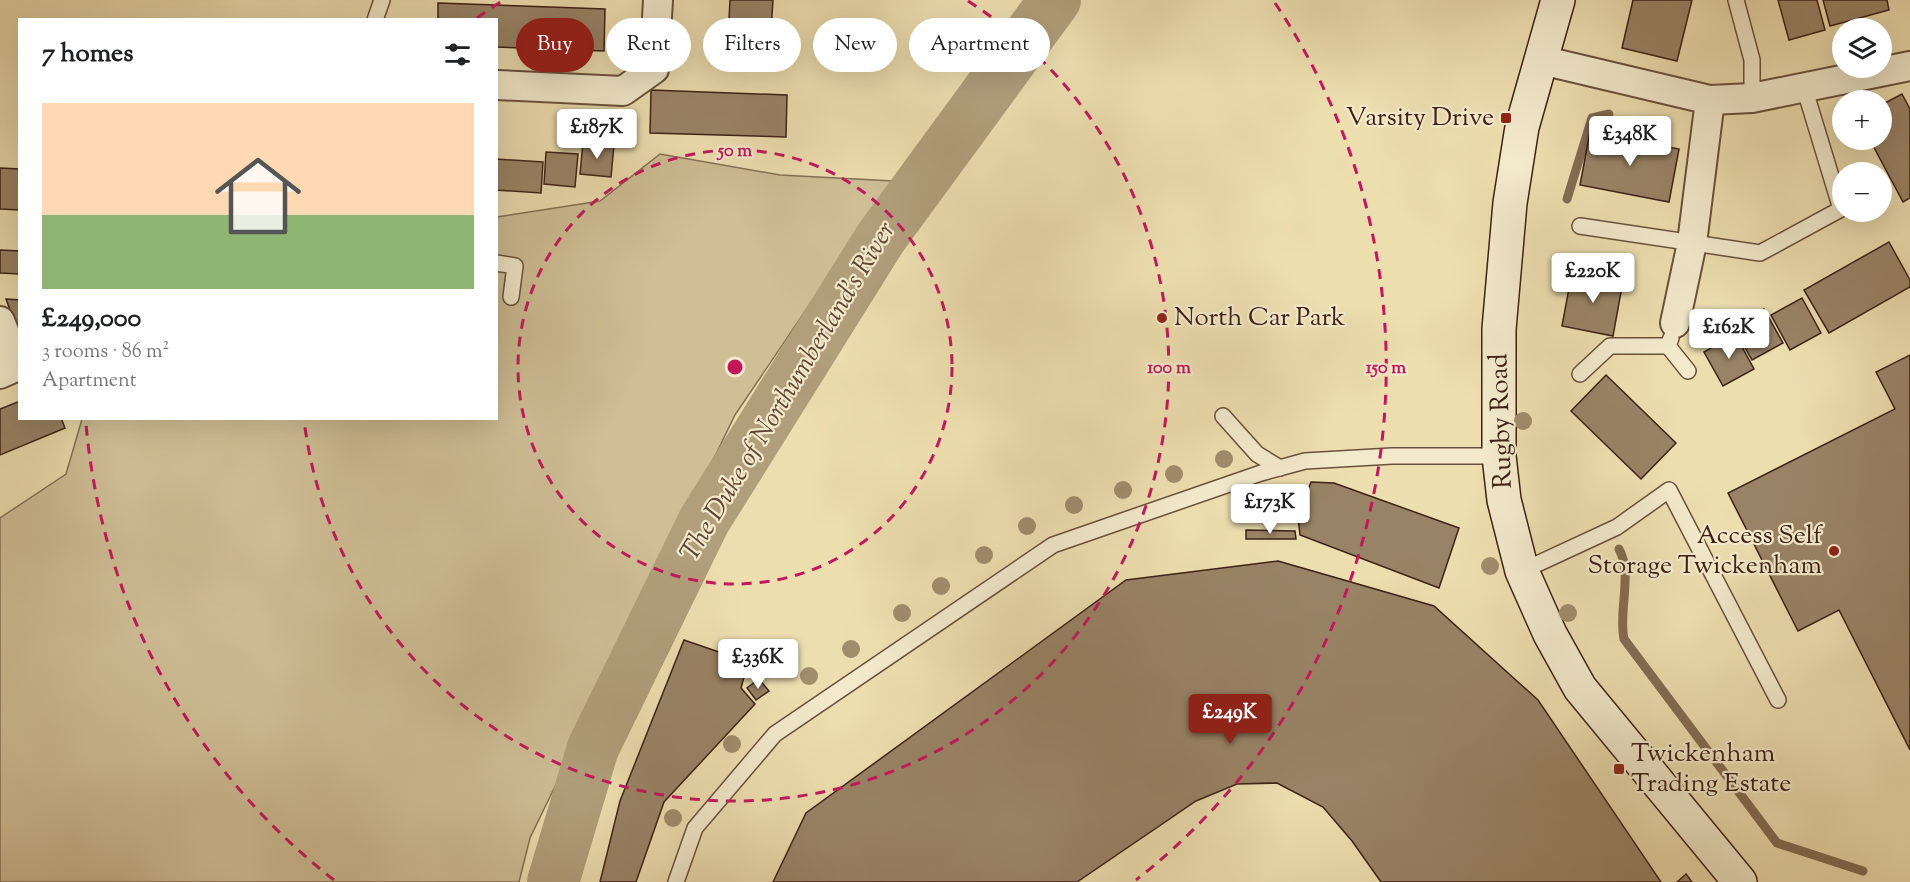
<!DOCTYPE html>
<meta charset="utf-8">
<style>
:root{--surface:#fff;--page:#f6f6f6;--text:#202124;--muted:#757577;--accent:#8f2418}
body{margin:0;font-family:"Sorts Mill Goudy",serif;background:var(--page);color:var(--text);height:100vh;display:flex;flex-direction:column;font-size:22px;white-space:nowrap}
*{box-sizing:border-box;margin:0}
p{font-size:20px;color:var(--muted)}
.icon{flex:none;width:33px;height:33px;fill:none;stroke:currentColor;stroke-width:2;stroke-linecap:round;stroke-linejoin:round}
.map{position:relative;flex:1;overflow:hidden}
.details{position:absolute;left:18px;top:18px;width:480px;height:402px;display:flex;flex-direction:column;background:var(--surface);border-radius:0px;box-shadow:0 6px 24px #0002}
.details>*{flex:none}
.hud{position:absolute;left:516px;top:18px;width:570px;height:54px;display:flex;gap:12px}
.fabs{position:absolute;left:1832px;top:18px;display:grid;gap:12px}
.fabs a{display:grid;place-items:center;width:60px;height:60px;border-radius:50%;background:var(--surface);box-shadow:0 6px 24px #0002;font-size:30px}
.price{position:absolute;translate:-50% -51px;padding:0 14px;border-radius:6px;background:#fff;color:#222;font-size:20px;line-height:39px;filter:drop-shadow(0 2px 3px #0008)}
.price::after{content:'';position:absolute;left:50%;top:36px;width:18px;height:14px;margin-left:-9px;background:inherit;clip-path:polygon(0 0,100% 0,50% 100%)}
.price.selected{background:var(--accent);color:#fff}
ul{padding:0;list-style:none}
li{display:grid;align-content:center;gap:12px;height:318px;padding:0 24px}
li span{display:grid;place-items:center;height:186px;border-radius:0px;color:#555}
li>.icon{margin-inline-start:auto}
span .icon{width:108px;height:108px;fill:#fffc;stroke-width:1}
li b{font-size:26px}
h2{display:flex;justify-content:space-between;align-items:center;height:72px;padding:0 24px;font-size:26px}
.tag{padding:0 21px;border-radius:27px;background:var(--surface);box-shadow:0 6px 24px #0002;font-size:21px;line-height:54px}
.tag.selected{background:var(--accent);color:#fff}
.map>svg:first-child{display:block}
</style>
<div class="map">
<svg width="1910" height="882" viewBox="0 0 1910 882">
<rect width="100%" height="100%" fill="#eddeb0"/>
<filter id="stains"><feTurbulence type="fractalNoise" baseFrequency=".00333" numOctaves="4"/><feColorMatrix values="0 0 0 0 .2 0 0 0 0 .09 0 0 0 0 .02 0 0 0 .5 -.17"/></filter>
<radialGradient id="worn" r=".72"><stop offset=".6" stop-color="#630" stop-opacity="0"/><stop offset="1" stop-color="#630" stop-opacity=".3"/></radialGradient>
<path fill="#cfbe96" stroke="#867056" stroke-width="1.5" d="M 660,154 L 780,175 L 893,181 L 735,415 L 530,838 L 519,882 L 0,882 L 0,518 L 66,474 L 82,419 L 496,418 L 497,217 L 600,201 Z"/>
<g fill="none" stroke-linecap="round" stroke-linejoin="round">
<g stroke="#836c52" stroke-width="9">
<path d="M 1567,199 L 1592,118 L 1609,114"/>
<path d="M 1619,549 C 1633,574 1618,611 1624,639 L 1777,843 L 1863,871"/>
</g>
<path stroke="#b19e7b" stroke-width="52" d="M 553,882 L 593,748 L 704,521 L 880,239 L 1055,0"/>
</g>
<g fill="#998366" stroke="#3d2115" stroke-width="1.5">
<path d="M 730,0 L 773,0 L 769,61 L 727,58 Z"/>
<path d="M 1633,0 L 1692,0 L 1677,61 L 1622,48 Z"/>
<path d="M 1778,0 L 1817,0 L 1825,30 L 1789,40 Z"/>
<path d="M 1823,0 L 1887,0 L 1889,10 L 1830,26 Z"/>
<path d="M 438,3 L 605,9 L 604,51 L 496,47 L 496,20 L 438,20 Z"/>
<path d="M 651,90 L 787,95 L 786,137 L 650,133 Z"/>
<path d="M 1902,94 L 1910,109 L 1910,198 L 1903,202 L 1870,140 L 1881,140 L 1881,105 Z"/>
<path d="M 1590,132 L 1679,149 L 1669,202 L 1580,185 Z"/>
<path d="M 583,142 L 614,145 L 611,177 L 580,174 Z"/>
<path d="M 546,152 L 578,154 L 575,187 L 544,184 Z"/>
<path d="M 496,159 L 543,162 L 541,193 L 496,190 Z"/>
<path d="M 0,168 L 20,169 L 20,210 L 0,209 Z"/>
<path d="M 1889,242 L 1910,280 L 1910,287 L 1829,333 L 1804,290 Z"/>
<path d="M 0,250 L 20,251 L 20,274 L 0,273 Z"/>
<path d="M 1572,272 L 1623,281 L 1613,336 L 1562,326 Z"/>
<path d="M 1802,298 L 1821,333 L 1790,350 L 1771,315 Z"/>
<path d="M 6,299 L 20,300 L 20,323 L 15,323 Z"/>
<path d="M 1764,309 L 1783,343 L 1752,360 L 1733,326 Z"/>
<path d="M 1735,334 L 1754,369 L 1723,386 L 1704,352 Z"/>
<path d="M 1910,355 L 1910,750 L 1839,610 L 1798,631 L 1728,493 L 1895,409 L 1876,372 Z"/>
<path d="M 1606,375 L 1676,443 L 1641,479 L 1571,411 Z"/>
<path d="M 20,401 L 20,418 L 61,418 L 65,428 L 0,455 L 0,409 Z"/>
<path d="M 1311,482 L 1334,483 L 1459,528 L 1439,588 L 1300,535 L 1298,517 Z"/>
<path d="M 1246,530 L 1295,531 L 1296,539 L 1246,539 Z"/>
<path d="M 1278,561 L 1434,606 L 1538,700 L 1661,882 L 1381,882 L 1352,841 L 1323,807 L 1277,783 L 1237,784 L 1196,801 L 1077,882 L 773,882 L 806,813 L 1126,580 Z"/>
<path d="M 684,640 L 748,662 L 741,688 L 755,704 L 664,802 L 636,882 L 600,882 L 620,801 Z"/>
<path d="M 759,679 L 769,691 L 756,700 L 747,688 Z"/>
<path d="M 1686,874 L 1692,882 L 1677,882 Z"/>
</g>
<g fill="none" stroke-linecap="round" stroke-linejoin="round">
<g stroke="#69503c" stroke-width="18">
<g id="lane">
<path d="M 1736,0 L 1752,60 L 1752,98"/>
<path d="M 375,20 L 382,0"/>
<path d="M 1580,226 L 1760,253 L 1841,209 L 1804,87"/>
<path d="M 496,263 L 515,266 L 511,297"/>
<path d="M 1671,338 L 1668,346 L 1688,371"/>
<path d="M 1580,374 L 1610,346 L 1668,346"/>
<path d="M 1223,416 L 1257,454 L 1280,468"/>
<path d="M 1522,571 L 1617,527 L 1669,490 L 1778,700"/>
<path d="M 676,882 L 695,828 L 775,734 L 1053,545 L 1261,473 L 1305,461 L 1392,456 L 1499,456"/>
</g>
</g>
<g stroke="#69503c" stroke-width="32">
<g id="street">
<path d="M 1541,60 L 1710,100 L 1692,243 L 1675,323"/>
<path d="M 497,85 L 623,91 L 654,69 L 658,0"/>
<path d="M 1710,100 L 1752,98 L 1910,66"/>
<path d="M 0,321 L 18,366 L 0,374"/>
</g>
</g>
<g stroke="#3d2115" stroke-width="36">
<path id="secondary" d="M 1558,0 L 1522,127 L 1510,203 L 1499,329 L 1499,456 L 1504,500 L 1522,571 L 1550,634 L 1580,688 L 1740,882"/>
</g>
<use href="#lane" stroke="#f3eacc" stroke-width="15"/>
<use href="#street" stroke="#f3eacc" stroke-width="28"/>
<use href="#secondary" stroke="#f3eacc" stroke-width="33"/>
</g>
<g fill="#a18c6c">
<circle cx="1523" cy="421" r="9"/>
<circle cx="1224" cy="459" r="9"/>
<circle cx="1174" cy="474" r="9"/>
<circle cx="1123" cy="490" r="9"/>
<circle cx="1074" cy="505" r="9"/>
<circle cx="1027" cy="526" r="9"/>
<circle cx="984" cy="555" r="9"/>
<circle cx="1490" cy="566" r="9"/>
<circle cx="941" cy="586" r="9"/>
<circle cx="902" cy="613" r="9"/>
<circle cx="1568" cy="613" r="9"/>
<circle cx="851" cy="649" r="9"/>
<circle cx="809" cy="676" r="9"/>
<circle cx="732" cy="744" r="9"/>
<circle cx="673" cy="818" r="9"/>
</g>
<g fill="none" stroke="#c2185b" stroke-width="3" stroke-dasharray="10 8">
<circle cx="735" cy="367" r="217"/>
<path d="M477 18A434 434 0 0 1 502 1M968 1A434 434 0 1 1 304 420"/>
<path d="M334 880A651 651 0 0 1 86 424M1275 3A651 651 0 0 1 1136 880"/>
</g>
<g fill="#8f2418" stroke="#f3eacc" stroke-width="2">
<rect x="1500" y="112" width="12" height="12" rx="3"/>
<circle cx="1162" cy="318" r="6"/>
<circle cx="1834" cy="551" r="6"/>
<rect x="1613" y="763" width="12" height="12" rx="3"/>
</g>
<g text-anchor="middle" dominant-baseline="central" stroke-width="4.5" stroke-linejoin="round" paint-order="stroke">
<g font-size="26" fill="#3d2115" stroke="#f3eacc" text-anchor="end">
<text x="1494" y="118">Varsity Drive</text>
<text x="1174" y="318" text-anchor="start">North Car Park</text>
<text x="1822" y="536">Access Self<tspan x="1822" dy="30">Storage Twickenham</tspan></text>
<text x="1631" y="754" text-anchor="start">Twickenham<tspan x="1631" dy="30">Trading Estate</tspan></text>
</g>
<g font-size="26" fill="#3d2115" stroke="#f3eacc">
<text transform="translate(1502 421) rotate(-92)">Rugby Road</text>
</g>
<g font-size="27" font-style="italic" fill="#604634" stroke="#f3eacc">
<text transform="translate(789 392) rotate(-59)">The Duke of Northumberland's River</text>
</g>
</g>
<circle cx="735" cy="367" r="9" fill="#c2185b" stroke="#f3eacc" stroke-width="3"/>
<g font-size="18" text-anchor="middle" font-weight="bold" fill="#c2185b" stroke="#f3eacc" stroke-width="4.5" stroke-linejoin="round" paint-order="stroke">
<text x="735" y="156">50 m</text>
<text x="1169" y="373">100 m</text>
<text x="1386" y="373">150 m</text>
</g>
<rect width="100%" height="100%" filter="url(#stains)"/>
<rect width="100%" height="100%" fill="url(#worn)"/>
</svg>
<div class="fabs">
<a><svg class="icon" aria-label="layers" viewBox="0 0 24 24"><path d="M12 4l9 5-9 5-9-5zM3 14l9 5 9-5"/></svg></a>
<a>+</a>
<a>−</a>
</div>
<b class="price" style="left:597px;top:160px">£187K</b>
<b class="price" style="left:1630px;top:167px">£348K</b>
<b class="price" style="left:1593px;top:304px">£220K</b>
<b class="price" style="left:1729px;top:360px">£162K</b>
<b class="price" style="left:1270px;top:535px">£173K</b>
<b class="price" style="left:758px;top:690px">£336K</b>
<b class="price selected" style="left:1230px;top:745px">£249K</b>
<div class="hud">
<a class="tag selected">Buy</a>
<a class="tag">Rent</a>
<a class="tag">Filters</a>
<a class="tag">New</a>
<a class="tag">Apartment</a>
</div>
<section class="details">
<h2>7 homes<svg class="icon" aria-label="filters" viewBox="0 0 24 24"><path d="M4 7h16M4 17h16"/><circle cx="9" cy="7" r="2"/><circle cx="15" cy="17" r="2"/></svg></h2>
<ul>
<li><span style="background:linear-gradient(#ffd9b3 60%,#8fb573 0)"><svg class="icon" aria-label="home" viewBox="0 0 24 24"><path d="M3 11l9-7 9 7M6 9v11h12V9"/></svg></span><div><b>£249,000</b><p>3 rooms · 86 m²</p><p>Apartment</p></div></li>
</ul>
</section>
</div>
